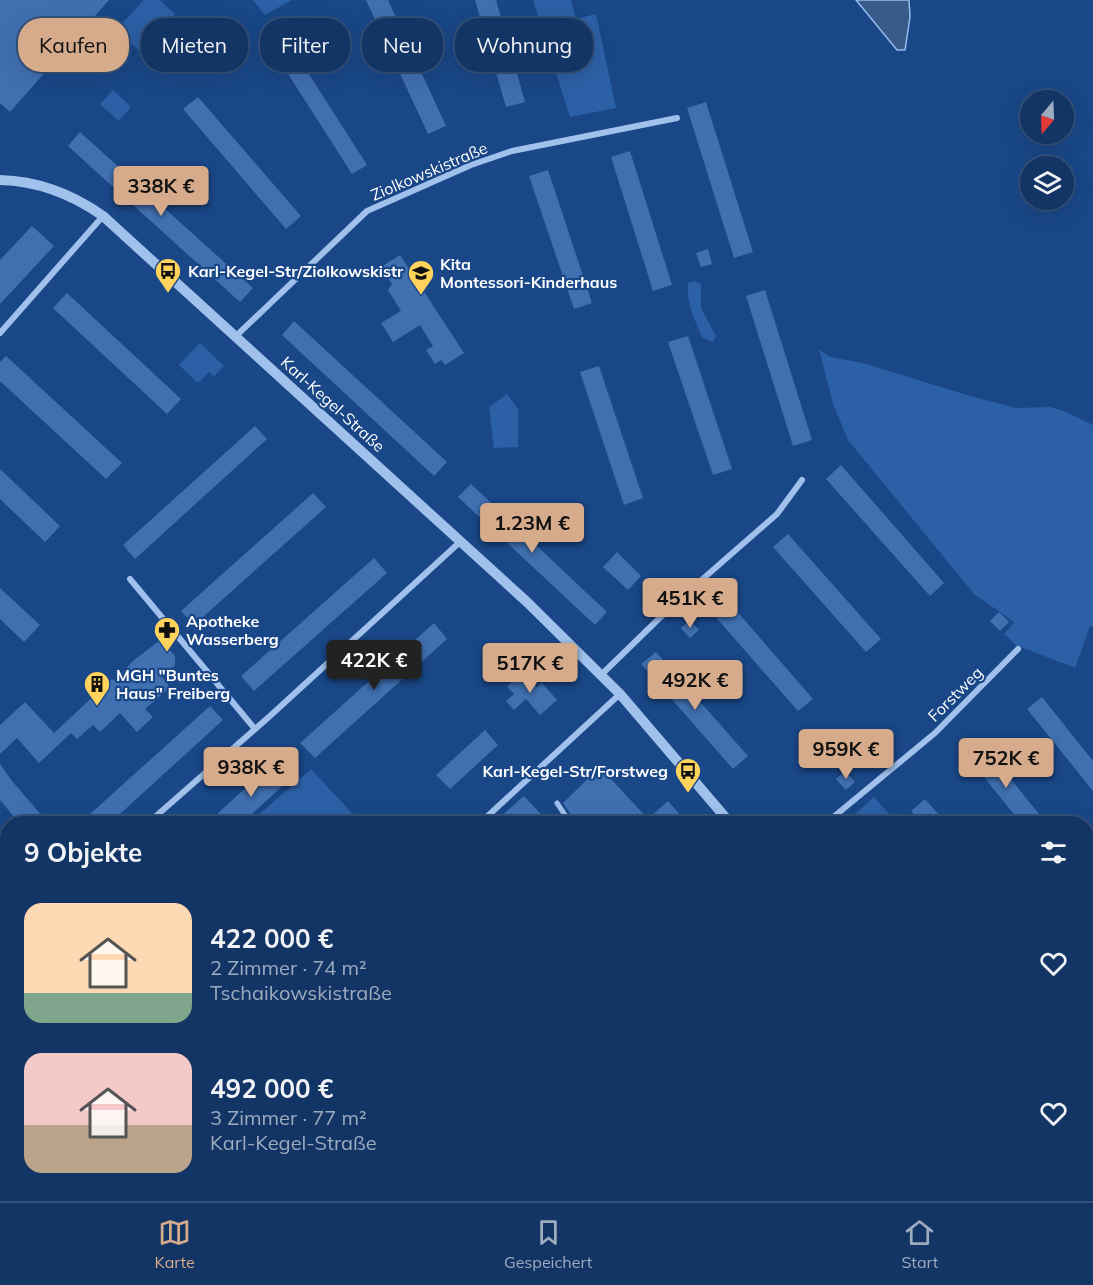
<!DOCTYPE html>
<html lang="de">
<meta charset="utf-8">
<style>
:root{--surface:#133565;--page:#20406e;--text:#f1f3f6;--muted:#9dabbf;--line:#325079;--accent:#d6ab8b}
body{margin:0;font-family:Mulish,sans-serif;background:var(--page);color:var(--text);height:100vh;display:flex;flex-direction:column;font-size:22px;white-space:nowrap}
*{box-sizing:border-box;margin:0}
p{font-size:20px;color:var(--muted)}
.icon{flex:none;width:33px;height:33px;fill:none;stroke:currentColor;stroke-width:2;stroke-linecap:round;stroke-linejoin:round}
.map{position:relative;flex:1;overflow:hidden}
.panel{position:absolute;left:0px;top:816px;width:1094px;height:386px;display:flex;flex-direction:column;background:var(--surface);border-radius:24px 24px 0 0;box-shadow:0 6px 24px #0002,0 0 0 2px var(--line)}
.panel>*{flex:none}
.hud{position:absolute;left:18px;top:18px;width:600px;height:54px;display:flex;gap:12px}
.needle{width:39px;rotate:199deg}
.controls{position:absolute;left:1020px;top:90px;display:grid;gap:12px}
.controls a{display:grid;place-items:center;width:54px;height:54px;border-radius:50%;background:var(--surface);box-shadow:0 6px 24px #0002,0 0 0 2px var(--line);font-size:30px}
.price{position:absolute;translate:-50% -51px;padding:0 14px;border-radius:6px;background:var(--accent);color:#111;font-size:20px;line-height:39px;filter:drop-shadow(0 2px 3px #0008)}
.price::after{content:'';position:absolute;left:50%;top:36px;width:18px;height:14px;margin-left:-9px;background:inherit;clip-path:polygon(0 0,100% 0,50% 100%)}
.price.on{background:#222;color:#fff}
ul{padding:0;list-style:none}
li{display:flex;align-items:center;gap:18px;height:150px;padding:0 24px}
li span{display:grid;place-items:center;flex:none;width:168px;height:120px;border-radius:18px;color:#555}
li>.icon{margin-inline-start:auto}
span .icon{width:72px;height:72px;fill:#fffc;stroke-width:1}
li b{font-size:26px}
h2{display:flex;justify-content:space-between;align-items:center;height:72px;padding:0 24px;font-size:26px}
.chip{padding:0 21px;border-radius:24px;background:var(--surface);box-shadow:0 6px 24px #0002,0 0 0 2px var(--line);font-size:21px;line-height:54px}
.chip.on{background:var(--accent);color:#111}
.dock{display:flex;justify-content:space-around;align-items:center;height:84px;border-top:2px solid var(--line);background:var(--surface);font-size:16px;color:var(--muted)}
.dock a{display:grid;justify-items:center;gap:3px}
.dock .on{color:var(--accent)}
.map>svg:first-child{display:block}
</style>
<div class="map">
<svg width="1093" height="1201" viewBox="0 0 1093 1201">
<rect width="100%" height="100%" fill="#194787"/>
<g fill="#2c60a6">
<path d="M 144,0 L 160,0 L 175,14 L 141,52 L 116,30 Z"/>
<path d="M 253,0 L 292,0 L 265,15 Z"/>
<path d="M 533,0 L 571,0 L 576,19 L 596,14 L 616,108 L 570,117 Z"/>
<path d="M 113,90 L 131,107 L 119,121 L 100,104 Z"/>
<path d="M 694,281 L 701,284 L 701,308 L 716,336 L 713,342 L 702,337 C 694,318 686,303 688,283 Z"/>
<path d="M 200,343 L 224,366 L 214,376 L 209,372 L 198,383 L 179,365 Z"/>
<path d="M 819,349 L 830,357 L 863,363 L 970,396 L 1016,408 L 1050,407 L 1064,411 L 1093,425 L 1093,627 L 1090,626 L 1075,668 L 1016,645 L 1004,634 L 1014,622 L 974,594 L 848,440 L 833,404 Z"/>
<path d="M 507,394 L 518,409 L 518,447 L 494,448 L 489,407 Z"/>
<path d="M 311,769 L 361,823 L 249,823 Z"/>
<path d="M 874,797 L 897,823 L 874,823 L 869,818 L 860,823 L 853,816 Z"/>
</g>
<path fill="#395b8a" stroke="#93bcef" stroke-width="1.5" d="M 856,0 L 909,0 L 910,17 L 905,50 L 897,50 Z"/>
<g fill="#4170b1">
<path d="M 0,0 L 109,0 L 10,112 L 0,103 Z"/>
<path d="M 366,0 L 388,0 L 446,126 L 428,134 Z"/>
<path d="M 475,0 L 496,0 L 525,102 L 506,107 Z"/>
<path d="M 282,32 L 367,165 L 352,174 L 267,41 Z"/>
<path d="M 198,97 L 301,216 L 286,229 L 183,109 Z"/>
<path d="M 706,102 L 753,252 L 734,258 L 687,108 Z"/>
<path d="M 80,132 L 253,288 L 240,302 L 68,146 Z"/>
<path d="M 630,151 L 672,285 L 653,291 L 611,157 Z"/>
<path d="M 548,170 L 592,303 L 574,309 L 529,176 Z"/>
<path d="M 32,226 L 54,246 L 0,304 L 0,260 Z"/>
<path d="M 708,249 L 712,264 L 701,267 L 696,253 Z"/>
<path d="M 400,255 L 464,353 L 445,365 L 441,360 L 435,364 L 426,350 L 433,346 L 420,325 L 393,342 L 381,323 L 401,311 L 388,290 L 392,284 L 381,267 Z"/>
<path d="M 765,290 L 812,440 L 793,446 L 746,296 Z"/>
<path d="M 67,293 L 181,399 L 167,414 L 53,308 Z"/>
<path d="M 294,321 L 447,462 L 434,476 L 282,335 Z"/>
<path d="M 688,336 L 732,469 L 713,475 L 668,342 Z"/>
<path d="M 6,356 L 122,463 L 106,479 L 0,381 L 0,362 Z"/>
<path d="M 599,366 L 643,498 L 624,505 L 580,372 Z"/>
<path d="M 255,426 L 267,439 L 135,559 L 123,545 Z"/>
<path d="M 841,465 L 944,583 L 930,596 L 826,479 Z"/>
<path d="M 0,469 L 60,526 L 45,542 L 0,499 Z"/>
<path d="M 471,484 L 607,612 L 595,625 L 458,497 Z"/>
<path d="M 313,493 L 326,507 L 194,625 L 181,611 Z"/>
<path d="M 788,534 L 881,639 L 866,652 L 773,547 Z"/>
<path d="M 617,552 L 641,576 L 628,590 L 603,567 Z"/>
<path d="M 374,558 L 387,573 L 254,691 L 241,676 Z"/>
<path d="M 0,588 L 40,625 L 24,642 L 0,619 Z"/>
<path d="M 721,593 L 813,699 L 798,711 L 706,606 Z"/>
<path d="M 999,612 L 1009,622 L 1000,631 L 990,621 Z"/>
<path d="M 690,620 L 699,630 L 690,638 L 681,628 Z"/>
<path d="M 434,623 L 447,639 L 315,758 L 300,743 Z"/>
<path d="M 159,641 L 162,642 L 175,656 L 175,665 L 162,677 L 168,684 L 168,689 L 145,709 L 153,717 L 137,732 L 120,713 L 100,732 L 93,725 L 77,739 L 71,733 L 39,763 L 17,738 L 0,754 L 0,725 L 25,702 L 54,733 L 112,679 L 114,681 L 134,660 Z"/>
<path d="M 656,652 L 748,756 L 733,769 L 641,664 Z"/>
<path d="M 524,672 L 537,687 L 542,683 L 557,700 L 540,715 L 526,699 L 514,710 L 506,701 L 514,694 L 507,686 Z"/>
<path d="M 1042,697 L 1093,761 L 1093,791 L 1027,709 Z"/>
<path d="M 210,706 L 223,720 L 109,824 L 79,824 Z"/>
<path d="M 485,730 L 498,745 L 450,789 L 436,775 Z"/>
<path d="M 985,747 L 1047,824 L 1022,824 L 970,760 Z"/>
<path d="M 0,764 L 12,781 L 49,824 L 20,824 L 0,800 Z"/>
<path d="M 272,764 L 288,781 L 241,824 L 206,824 Z"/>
<path d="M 600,767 L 648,819 L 668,801 L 688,824 L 577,824 L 563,803 Z"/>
<path d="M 845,771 L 855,782 L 846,790 L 836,779 Z"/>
<path d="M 524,796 L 550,824 L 492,824 Z"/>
<path d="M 925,799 L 947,824 L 922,824 L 919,820 L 911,811 Z"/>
</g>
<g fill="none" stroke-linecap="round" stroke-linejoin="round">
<path stroke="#a1c1ed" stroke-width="5" d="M 557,803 L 571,824"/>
<g stroke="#a1c1ed" stroke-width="6">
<path d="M 0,333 L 103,216"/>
<path d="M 236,336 L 367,211 L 471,165 L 512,151 L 677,118"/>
<path d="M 130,579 L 255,729"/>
<path d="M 601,675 L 673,605 L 777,514 L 802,480"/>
<path d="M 147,824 L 270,716 L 461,541"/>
<path d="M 479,824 L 620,694"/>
<path d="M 825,824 L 935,733 L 1018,649"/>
<path d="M 0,928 L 8,921"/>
<path d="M 1086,1113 L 1093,1106"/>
<path d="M 296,1194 L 300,1201"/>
<path d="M 603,1194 L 607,1201"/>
<path d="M 195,1201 L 207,1194"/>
</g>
<g stroke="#a1c1ed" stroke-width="10">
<path d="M 0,180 C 38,181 72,194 103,216 L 528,603 L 620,694 L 731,824"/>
<path d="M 1038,1194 L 1045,1201"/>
</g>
</g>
<defs>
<g id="bus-pin" transform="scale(1.35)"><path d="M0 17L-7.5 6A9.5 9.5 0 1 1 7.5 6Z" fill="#ffd35c" stroke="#194787"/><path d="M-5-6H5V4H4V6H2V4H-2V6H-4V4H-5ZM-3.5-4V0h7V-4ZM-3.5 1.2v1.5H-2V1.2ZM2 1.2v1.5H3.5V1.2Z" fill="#111"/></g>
<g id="school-pin" transform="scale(1.35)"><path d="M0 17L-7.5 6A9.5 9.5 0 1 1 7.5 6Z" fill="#ffd35c" stroke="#194787"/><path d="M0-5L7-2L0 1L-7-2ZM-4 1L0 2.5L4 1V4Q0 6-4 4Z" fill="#111"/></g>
<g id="pharmacy-pin" transform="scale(1.35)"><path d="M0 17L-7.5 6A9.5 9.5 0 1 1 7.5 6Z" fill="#ffd35c" stroke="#194787"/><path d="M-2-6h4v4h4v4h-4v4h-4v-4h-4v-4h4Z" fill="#111"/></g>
<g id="building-pin" transform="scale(1.35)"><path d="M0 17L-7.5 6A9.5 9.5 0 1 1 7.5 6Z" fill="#ffd35c" stroke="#194787"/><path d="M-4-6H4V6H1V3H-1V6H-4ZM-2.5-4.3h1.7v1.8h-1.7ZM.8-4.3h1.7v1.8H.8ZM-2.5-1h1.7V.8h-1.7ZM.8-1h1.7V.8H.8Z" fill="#111"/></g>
</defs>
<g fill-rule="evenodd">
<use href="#bus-pin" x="168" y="271"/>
<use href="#school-pin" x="421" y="273"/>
<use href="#pharmacy-pin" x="167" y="630"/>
<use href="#building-pin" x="97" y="684"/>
<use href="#bus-pin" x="688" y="771"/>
</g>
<g text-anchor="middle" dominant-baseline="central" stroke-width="4.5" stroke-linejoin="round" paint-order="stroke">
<g font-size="16" fill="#fff" stroke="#194787">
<text transform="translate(429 171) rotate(-23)">Ziolkowskistraße</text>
<text transform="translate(333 404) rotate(42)">Karl-Kegel-Straße</text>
<text transform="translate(955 694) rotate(-45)">Forstweg</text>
</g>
<g font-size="16" font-weight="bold" fill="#fff" stroke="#194787" text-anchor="start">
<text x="440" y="264">Kita<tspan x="440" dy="18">Montessori-Kinderhaus</tspan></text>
<text x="188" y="271">Karl-Kegel-Str/Ziolkowskistr</text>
<text x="186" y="621">Apotheke<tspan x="186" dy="18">Wasserberg</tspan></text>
<text x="116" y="675">MGH "Buntes<tspan x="116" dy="18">Haus" Freiberg</tspan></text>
<text x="668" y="771" text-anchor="end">Karl-Kegel-Str/Forstweg</text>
</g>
</g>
</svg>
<div class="controls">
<a><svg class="needle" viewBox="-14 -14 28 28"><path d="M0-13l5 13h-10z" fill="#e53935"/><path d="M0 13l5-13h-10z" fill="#9dabbf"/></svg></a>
<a><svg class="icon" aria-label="layers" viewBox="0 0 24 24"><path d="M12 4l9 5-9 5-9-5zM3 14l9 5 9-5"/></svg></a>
</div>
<b class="price" style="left:161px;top:217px">338K €</b>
<b class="price" style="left:532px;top:554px">1.23M €</b>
<b class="price" style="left:690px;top:629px">451K €</b>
<b class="price on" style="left:374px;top:691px">422K €</b>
<b class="price" style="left:530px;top:694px">517K €</b>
<b class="price" style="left:695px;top:711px">492K €</b>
<b class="price" style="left:846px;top:780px">959K €</b>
<b class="price" style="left:1006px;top:789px">752K €</b>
<b class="price" style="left:251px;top:798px">938K €</b>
<div class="hud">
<a class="chip on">Kaufen</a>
<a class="chip">Mieten</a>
<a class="chip">Filter</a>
<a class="chip">Neu</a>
<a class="chip">Wohnung</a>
</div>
<section class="panel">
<h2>9 Objekte<svg class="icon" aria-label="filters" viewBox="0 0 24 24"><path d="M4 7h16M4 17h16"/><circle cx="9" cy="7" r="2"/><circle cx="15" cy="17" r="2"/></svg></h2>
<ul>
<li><span style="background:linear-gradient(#ffd9b3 75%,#7fa58c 0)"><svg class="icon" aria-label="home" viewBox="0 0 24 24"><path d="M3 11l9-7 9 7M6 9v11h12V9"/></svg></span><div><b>422 000 €</b><p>2 Zimmer · 74 m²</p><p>Tschaikowskistraße</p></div><svg class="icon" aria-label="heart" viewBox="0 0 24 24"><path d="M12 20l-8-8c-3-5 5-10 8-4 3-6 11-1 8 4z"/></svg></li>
<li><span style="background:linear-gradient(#f6c9c9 60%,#b9a48a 0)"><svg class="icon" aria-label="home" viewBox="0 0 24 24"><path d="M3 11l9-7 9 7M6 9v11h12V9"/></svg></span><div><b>492 000 €</b><p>3 Zimmer · 77 m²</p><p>Karl-Kegel-Straße</p></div><svg class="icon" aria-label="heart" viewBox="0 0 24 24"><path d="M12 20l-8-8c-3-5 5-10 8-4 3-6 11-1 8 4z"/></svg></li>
</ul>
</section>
</div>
<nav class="dock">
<a class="on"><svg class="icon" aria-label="map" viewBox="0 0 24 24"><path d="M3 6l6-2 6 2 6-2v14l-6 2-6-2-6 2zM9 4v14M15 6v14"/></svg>Karte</a>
<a><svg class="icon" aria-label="saved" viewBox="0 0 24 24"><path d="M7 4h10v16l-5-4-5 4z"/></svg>Gespeichert</a>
<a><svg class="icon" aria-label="home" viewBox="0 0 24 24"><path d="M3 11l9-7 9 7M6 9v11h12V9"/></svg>Start</a>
</nav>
